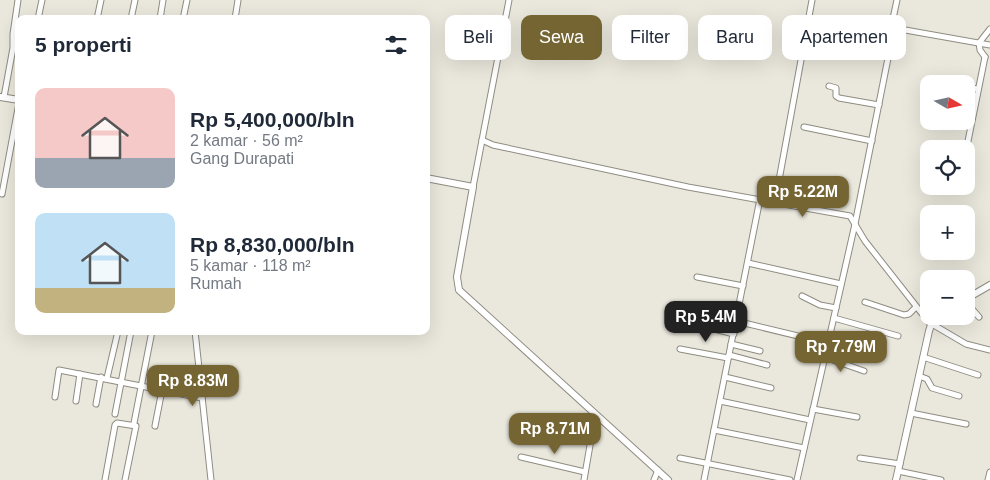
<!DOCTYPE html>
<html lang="id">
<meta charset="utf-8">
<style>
:root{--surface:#fff;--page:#f6f6f7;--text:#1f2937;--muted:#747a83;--accent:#746533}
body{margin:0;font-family:Arial,sans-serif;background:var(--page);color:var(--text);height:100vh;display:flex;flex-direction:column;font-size:19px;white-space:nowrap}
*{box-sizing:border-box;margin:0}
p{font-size:16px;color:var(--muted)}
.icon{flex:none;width:28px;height:28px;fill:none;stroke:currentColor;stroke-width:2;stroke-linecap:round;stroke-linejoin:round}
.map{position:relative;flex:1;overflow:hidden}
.details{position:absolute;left:15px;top:15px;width:415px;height:320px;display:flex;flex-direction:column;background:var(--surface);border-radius:10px;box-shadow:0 5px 20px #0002}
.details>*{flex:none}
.hud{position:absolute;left:445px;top:15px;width:470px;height:45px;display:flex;gap:10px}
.needle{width:32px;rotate:99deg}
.tools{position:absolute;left:920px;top:75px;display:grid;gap:10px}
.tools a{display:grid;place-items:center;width:55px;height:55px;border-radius:10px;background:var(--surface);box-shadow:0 5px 20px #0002;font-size:25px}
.price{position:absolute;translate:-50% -42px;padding:0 11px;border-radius:10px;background:var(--accent);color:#fff;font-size:16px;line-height:32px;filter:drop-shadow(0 1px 2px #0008)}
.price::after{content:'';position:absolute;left:50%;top:30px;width:15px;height:11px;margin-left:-8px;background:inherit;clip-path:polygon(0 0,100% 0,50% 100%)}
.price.active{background:#222;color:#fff}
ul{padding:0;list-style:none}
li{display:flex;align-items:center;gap:15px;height:125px;padding:0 20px}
li span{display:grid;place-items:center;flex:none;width:140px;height:100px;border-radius:10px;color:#555}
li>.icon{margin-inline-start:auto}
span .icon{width:60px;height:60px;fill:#fffc;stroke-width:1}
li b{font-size:21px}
h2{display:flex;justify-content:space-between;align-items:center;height:60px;padding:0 20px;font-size:21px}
.chip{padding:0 18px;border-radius:10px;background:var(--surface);box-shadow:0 5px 20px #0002;font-size:18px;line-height:45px}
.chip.active{background:var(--accent);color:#fff}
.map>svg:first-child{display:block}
</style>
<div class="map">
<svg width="990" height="480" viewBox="0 0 990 480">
<rect width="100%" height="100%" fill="#eae7dc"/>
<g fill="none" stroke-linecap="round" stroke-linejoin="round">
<g stroke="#8f8c82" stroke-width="7">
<g id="minor">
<path d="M 38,19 L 42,0"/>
<path d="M 97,19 L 101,0"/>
<path d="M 131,19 L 135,0"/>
<path d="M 160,19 L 163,0"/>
<path d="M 183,19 L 187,0"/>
<path d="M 235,19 L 238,0"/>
<path d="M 894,28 L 892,23 L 897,0"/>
<path d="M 985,57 L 980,50 L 979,43 L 990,29"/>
<path d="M 829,86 L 836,88 L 836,96 L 839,98 L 879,105"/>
<path d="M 966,87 L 978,89"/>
<path d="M 4,97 L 13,48 L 13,34 L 18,0"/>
<path d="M 804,127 L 872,141"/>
<path d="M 482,140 L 493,145 L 688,187 L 850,216 L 865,241 L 931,325"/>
<path d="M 966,151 L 985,57"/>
<path d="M 473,187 L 509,0"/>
<path d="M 2,194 L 19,103"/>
<path d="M 775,202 L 812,0"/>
<path d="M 748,263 L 841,284"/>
<path d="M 697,277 L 743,286"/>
<path d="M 802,296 L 820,305 L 836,308"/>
<path d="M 865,302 L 904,315 L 909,314 L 915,308"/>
<path d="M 966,302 L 979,317"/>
<path d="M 834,318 L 898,336"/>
<path d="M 736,321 L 827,343"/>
<path d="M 695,324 L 734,334"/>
<path d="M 932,324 L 966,344 L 990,350"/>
<path d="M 195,331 L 211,480"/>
<path d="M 731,344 L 760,351"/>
<path d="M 680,349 L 728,358"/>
<path d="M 729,355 L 767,365"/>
<path d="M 824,357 L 864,371"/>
<path d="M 923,357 L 978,375"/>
<path d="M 919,376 L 927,379 L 932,388 L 959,396"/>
<path d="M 725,377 L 771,388"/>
<path d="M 107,378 L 118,331"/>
<path d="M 55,397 L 59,370 L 202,398"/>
<path d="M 76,401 L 80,374"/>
<path d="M 720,401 L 810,420"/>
<path d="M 96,404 L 101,377"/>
<path d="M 813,409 L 857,417"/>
<path d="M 911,413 L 966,424"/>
<path d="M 115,414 L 131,331"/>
<path d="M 134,423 L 152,331"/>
<path d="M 155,426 L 162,390"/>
<path d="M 714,430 L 804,448"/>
<path d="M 521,457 L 585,472"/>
<path d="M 680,458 L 790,480"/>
<path d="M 860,458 L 900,464"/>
<path d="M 898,471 L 941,480"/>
<path d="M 105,480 L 115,425 L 117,423 L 136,426 L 125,480"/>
<path d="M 584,480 L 593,428 L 599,418"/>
<path d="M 654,480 L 658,470"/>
<path d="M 704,480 L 760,199"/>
<path d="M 797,480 L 855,224 L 894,28 L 990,45"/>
<path d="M 988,480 L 990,472"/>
</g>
</g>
<g stroke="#8f8c82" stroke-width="8">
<g id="tertiary">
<path d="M 0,97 L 19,100"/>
<path d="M 426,178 L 473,187 L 457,277 L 459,290 L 668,480"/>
<path d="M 966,299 L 990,285"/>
<path d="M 896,480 L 929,331 L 931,325 L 943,316"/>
</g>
</g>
<use href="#minor" stroke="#fff" stroke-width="5"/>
<use href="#tertiary" stroke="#fff" stroke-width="6"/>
</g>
</svg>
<div class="tools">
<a><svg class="needle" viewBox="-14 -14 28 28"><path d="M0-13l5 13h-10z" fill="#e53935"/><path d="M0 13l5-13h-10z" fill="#747a83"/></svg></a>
<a><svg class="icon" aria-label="locate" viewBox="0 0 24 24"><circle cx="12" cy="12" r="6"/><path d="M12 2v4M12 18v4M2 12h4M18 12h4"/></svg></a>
<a>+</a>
<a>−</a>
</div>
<b class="price" style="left:803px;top:218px">Rp 5.22M</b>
<b class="price active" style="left:706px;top:343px">Rp 5.4M</b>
<b class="price" style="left:841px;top:373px">Rp 7.79M</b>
<b class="price" style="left:193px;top:407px">Rp 8.83M</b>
<b class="price" style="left:555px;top:455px">Rp 8.71M</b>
<div class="hud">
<a class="chip">Beli</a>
<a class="chip active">Sewa</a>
<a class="chip">Filter</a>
<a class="chip">Baru</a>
<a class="chip">Apartemen</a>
</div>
<section class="details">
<h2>5 properti<svg class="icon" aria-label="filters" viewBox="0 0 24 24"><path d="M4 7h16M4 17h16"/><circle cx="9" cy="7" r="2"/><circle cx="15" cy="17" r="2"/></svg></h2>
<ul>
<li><span style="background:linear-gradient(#f6c9c9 70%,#9aa5b1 0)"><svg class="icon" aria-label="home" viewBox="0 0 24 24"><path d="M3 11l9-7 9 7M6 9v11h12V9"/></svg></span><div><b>Rp 5,400,000/bln</b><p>2 kamar · 56 m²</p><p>Gang Durapati</p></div></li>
<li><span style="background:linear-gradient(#bfe0f5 75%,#c2b280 0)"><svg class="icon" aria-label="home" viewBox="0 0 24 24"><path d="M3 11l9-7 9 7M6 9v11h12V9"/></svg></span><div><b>Rp 8,830,000/bln</b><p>5 kamar · 118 m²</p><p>Rumah</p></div></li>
</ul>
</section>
</div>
